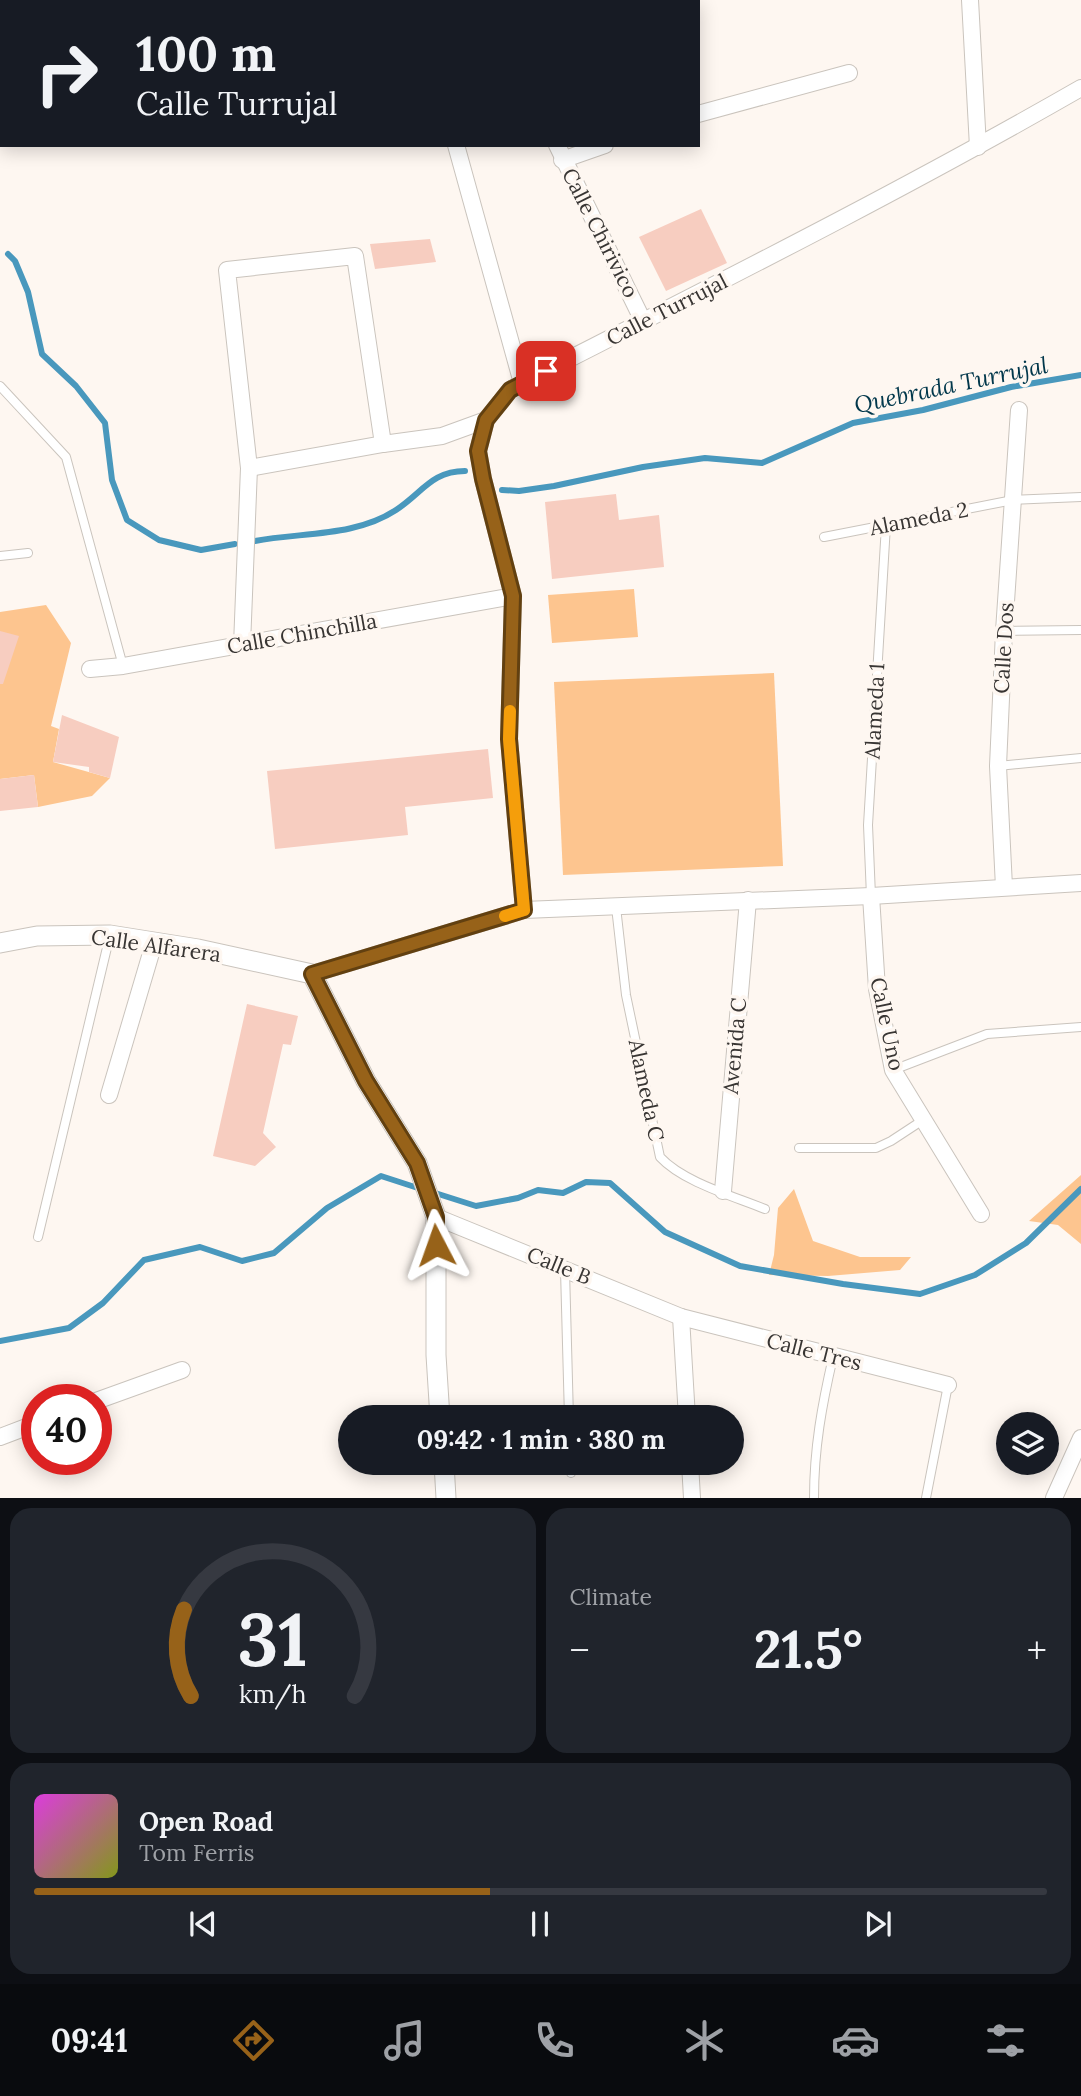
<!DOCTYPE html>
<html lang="en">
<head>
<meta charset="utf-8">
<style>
	body { margin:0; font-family:Lora,serif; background:#20242c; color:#f1f3f6; height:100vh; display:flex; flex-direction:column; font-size:26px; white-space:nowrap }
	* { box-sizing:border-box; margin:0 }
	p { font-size:23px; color:#9ea1a6 }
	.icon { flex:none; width:38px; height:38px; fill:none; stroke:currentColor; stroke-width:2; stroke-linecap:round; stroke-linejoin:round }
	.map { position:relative; height:1498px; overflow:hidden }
	.drawer { display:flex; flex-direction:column; gap:10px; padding:10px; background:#0d0f14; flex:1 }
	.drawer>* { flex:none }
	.banner { position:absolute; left:0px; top:0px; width:700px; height:147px; box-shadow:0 4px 18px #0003; background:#171b24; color:#f1f3f6; overflow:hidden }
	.tools { position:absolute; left:996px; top:1412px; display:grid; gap:14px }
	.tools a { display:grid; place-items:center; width:63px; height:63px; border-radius:50%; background:#171b24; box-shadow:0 4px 18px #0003; font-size:35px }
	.speed { position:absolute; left:21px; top:1384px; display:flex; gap:14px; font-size:35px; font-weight:700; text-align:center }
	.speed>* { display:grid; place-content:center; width:91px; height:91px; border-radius:50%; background:#171b24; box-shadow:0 4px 18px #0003; line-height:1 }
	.speed .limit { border:10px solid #d22; background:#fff; color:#111 }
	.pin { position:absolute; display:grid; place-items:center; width:60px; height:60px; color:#fff; margin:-30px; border-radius:14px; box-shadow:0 4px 10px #0006 }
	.me { position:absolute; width:77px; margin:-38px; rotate:356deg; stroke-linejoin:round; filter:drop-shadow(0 0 5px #0008) }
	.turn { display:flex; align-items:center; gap:24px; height:147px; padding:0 21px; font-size:32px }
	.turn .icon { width:91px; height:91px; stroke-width:2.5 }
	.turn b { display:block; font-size:49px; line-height:60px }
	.big { font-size:52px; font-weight:800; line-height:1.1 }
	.drawer .tile { flex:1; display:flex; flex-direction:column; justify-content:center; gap:10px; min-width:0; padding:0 24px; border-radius:21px; background:#20242c }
	.drawer .dial { align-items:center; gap:0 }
	.dial svg { height:182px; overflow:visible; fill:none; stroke:#363941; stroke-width:7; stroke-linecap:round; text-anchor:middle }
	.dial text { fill:#f1f3f6; stroke:none }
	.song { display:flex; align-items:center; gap:21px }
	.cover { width:84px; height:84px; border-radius:10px; background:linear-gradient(135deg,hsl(300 70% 55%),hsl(70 70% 35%)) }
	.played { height:7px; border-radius:4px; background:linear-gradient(90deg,#976219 45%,#363941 45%) }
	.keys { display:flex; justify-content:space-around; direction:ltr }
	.heat { display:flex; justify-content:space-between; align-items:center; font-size:38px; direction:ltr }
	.drawer .tiles { flex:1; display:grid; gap:10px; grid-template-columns:1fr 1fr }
	.tile:last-child { grid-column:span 2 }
	.trip { position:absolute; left:338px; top:1405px; width:406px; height:70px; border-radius:35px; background:#171b24; box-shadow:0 4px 18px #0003; font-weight:800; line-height:70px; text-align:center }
	.menu { display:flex; height:112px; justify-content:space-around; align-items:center; background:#090b0e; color:#9ea1a6 }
	.menu .icon { width:49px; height:49px }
	.menu .active { color:#976219 }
	.menu b { font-size:32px; color:#f1f3f6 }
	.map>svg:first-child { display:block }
	.green { fill:#fdc58f }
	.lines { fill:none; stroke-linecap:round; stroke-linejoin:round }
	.stream { stroke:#4998bd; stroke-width:6 }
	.building { fill:#f7cdc0 }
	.service-casing { stroke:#cac4bd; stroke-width:10 }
	.minor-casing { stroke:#cac4bd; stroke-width:18 }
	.tertiary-casing { stroke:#cac4bd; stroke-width:21 }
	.service { stroke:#fff; stroke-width:8 }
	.minor { stroke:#fff; stroke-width:16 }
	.tertiary { stroke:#fff; stroke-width:19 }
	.route-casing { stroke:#624010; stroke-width:18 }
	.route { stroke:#976219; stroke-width:12 }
	.slow { stroke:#f59e0b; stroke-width:12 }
	.labels { text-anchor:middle; stroke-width:7; stroke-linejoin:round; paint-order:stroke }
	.street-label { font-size:21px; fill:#383533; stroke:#fef7f1 }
	.water-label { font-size:23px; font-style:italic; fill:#01374b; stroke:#fef7f1 }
</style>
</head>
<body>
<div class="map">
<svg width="1081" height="1498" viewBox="0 0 1081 1498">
	<rect width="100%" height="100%" fill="#fef7f1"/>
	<g class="green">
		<path d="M 634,589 L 638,637 L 552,643 L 548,595 Z"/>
		<path d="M 46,605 L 71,643 L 51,726 L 59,729 L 53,762 L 110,778 L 92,796 L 38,807 L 34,775 L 0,779 L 0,612 Z"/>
		<path d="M 774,673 L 783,866 L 563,875 L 554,682 Z"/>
		<path d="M 1081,1175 L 1081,1244 L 1058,1225 L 1029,1221 Z"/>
		<path d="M 794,1189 L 813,1241 L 860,1257 L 911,1257 L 900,1270 L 828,1276 L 769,1275 L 774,1255 L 778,1208 Z"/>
	</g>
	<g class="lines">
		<g class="stream">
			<path d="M 8,254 L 15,261 L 28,292 L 42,354 L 76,386 L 105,423 L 112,480 L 127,520 L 159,540 L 201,550 L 235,544"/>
			<path d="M 502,490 L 519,491 L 554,486 L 643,467 L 705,458 L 762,463 L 853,423 L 923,410 L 1011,387 L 1081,375"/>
			<path d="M 255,541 C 302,532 355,537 396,510 C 422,493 432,471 465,471"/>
			<path d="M 432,1192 L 476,1206 L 518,1198 L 538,1190 L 563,1193 L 586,1182 L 610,1183 L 665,1232 L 740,1266 L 843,1284 L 920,1294 L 975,1275 L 1026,1243 L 1081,1189"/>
			<path d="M 0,1341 L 69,1328 L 103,1303 L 144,1260 L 200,1247 L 242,1261 L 274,1253 L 327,1208 L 381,1176 L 421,1189"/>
		</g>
	</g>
	<g class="building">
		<path d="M 701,209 L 727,263 L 666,291 L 639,237 Z"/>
		<path d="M 430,239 L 436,262 L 375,269 L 370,244 Z"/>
		<path d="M 616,494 L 619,520 L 659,515 L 664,567 L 552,579 L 545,502 Z"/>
		<path d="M 0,631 L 19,636 L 3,684 L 0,684 Z"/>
		<path d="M 62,715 L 119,737 L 110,778 L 89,772 L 89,767 L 53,762 Z"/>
		<path d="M 488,749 L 493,798 L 405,807 L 408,835 L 275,849 L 267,771 Z"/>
		<path d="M 34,775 L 38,807 L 0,811 L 0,779 Z"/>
		<path d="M 247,1004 L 298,1016 L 291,1045 L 283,1044 L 263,1133 L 276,1147 L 255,1166 L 213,1156 Z"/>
	</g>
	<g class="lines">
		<g class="service-casing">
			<g id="service">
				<path d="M 42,0 L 51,2"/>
				<path d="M 0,386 L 66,457 L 123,666"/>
				<path d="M 824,537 L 1013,500 L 1081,497"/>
				<path d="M 0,556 L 28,553"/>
				<path d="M 1004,631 L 1081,630"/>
				<path d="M 998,766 L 1081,758"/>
				<path d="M 871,896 L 868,825 L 886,525"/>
				<path d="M 616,907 L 626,995 L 660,1157 C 683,1182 733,1196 765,1209"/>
				<path d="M 893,1070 L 987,1034 L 1081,1027"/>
				<path d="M 799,1148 L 876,1148 L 891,1141 L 923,1120"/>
				<path d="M 38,1237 L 110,935"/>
				<path d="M 565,1270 L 569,1418"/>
				<path d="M 571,1463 L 571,1473"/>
				<path d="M 814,1498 C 814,1448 822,1405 833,1357"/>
				<path d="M 926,1498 L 948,1385"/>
			</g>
		</g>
		<g class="minor-casing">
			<g id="minor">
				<path d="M 505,0 L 506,2"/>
				<path d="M 970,0 L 978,147"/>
				<path d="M 698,114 L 849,73"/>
				<path d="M 456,145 L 522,383"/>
				<path d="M 557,145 L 643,321"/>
				<path d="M 562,160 L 605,145"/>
				<path d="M 249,468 L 383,444"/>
				<path d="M 242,645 L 249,468 L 227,270 L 355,256 L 383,444 L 442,436 L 486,420"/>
				<path d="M 90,669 L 123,666 L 513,596"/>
				<path d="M 1004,887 L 998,766 L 1004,631 L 1019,410"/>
				<path d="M 871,896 L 877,989 L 893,1070 L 981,1214"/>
				<path d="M 524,910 L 509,739 L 513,596 L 483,479 L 478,451 L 486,420 L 510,390 L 522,383 C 710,287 898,193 1081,88"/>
				<path d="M 312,974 L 524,910 L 871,896 L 1081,883"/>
				<path d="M 109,1095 L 154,943"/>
				<path d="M 723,1191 L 748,900"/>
				<path d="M 436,1217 L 681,1317 L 948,1385"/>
				<path d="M 681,1317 L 687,1418"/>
				<path d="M 96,1401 L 182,1370"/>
				<path d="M 0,1437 L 37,1423"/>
				<path d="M 690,1463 L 692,1498"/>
				<path d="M 1054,1498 L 1081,1438"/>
			</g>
		</g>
		<g class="tertiary-casing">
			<g id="tertiary">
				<path d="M 0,943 L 37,936 L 110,935 L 198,949 L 312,974 L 366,1081 L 417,1163 L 436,1217 L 436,1355 L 440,1418"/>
				<path d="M 444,1463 L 446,1498"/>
			</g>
		</g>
		<use href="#service" class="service"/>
		<use href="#minor" class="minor"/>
		<use href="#tertiary" class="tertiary"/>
	</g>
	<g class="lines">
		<g class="route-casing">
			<path id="route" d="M 436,1245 L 436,1217 L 417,1163 L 366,1081 L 312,974 L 524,910 L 509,739 L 513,596 L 483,479 L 478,451 L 486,420 L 510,390 L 546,371"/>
		</g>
		<use href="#route" class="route"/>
		<path class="slow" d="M 505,916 L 524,910 L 509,739 L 510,711"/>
	</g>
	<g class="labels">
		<g class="street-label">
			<text transform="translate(600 233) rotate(63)" y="7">Calle Chirivico</text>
			<text transform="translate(667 310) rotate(-27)" y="7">Calle Turrujal</text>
			<text transform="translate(919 519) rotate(-11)" y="7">Alameda 2</text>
			<text transform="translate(302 634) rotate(-10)" y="7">Calle Chinchilla</text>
			<text transform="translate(1004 648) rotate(-87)" y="7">Calle Dos</text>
			<text transform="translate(875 711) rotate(-87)" y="7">Alameda 1</text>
			<text transform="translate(156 946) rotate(8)" y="7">Calle Alfarera</text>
			<text transform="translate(887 1024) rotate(78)" y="7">Calle Uno</text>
			<text transform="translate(735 1046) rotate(-85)" y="7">Avenida C</text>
			<text transform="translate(646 1090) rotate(78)" y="7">Alameda C</text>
			<text transform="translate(559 1266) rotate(22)" y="7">Calle B</text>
			<text transform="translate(814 1352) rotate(14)" y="7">Calle Tres</text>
		</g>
		<g class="water-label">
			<text transform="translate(951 385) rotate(-12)" y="8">Quebrada Turrujal</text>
		</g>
	</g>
</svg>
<div class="tools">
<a><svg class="icon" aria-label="layers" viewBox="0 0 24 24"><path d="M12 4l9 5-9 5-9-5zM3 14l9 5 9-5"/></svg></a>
</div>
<div class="speed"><div class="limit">40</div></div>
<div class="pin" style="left:546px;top:371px;background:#d93025"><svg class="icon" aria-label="arrive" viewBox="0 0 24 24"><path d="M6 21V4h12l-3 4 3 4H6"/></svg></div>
<svg class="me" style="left:436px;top:1245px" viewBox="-20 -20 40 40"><path d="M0-17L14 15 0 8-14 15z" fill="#976219" stroke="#fff" stroke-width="4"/></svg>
<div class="trip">09:42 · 1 min · 380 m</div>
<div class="banner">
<div class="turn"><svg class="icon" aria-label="right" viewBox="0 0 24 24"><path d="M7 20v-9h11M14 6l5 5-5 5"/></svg><div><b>100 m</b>Calle Turrujal</div></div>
</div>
</div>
<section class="drawer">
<div class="tiles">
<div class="tile dial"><svg viewBox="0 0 100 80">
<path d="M14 69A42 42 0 1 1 86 69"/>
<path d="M14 69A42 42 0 0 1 11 31" stroke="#976219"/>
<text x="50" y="56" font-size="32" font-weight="700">31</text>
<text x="50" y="72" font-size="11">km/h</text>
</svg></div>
<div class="tile"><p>Climate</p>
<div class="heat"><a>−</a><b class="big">21.5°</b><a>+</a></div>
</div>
<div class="tile">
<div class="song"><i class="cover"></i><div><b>Open Road</b><p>Tom Ferris</p></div></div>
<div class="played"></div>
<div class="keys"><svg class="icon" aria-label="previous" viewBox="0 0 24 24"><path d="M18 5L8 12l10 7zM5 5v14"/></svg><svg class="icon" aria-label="pause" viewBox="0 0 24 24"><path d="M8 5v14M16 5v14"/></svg><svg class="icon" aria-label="next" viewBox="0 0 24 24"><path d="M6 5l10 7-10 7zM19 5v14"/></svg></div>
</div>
</div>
</section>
<nav class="menu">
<b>09:41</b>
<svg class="icon active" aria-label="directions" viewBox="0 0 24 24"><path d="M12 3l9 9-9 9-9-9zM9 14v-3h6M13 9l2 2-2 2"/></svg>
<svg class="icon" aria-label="music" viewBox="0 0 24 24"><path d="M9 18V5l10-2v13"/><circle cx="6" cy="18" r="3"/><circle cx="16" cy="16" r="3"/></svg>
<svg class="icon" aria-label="phone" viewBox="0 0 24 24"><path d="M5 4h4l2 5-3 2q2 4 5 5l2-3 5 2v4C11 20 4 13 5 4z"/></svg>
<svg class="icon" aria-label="climate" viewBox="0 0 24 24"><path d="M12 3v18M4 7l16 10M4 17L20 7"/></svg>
<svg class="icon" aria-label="car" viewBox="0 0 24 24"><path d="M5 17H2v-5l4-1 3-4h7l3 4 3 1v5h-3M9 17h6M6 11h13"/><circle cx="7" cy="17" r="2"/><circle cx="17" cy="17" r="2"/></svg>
<svg class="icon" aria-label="filters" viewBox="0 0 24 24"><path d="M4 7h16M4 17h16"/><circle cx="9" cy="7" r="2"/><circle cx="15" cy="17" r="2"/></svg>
</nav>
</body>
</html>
